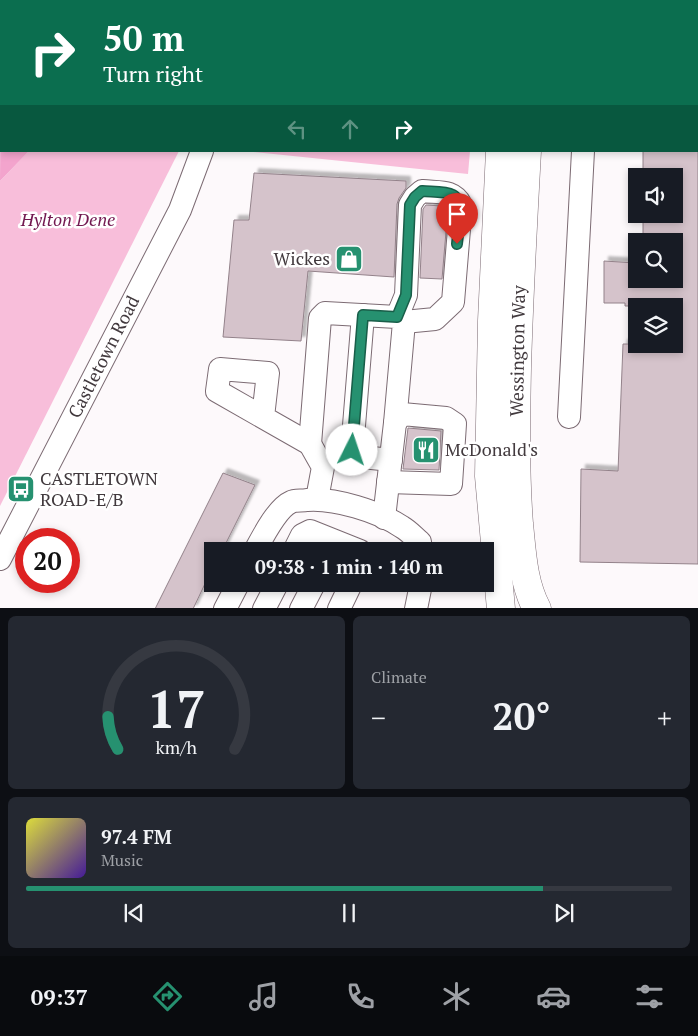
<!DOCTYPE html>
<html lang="en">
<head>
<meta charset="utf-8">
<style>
	body { margin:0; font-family:"PT Serif",serif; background:#242831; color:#f1f3f6; height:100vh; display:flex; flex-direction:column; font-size:19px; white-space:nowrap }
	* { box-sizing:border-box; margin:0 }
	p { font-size:16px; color:#9ea1a6 }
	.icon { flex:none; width:28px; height:28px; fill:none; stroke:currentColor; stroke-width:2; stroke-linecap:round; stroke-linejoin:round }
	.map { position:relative; height:608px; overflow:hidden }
	.side { display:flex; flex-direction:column; gap:8px; padding:8px; background:#0d0f14; flex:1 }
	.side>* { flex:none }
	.hud { position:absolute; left:0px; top:0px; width:699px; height:152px; box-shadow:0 2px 8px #0003; background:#0b6e4f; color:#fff; overflow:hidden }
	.fabs { position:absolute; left:628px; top:168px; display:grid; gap:10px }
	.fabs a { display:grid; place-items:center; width:55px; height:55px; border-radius:0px; background:#171b24; box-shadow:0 2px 8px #0003; font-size:25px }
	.speed { position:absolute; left:15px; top:528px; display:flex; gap:10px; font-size:25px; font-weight:700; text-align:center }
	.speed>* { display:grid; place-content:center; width:65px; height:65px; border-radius:50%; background:#171b24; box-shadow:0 2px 8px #0003; line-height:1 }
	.speed .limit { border:8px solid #d22; background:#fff; color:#111 }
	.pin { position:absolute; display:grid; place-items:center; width:42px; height:42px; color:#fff; margin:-51px -21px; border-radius:50% 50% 50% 0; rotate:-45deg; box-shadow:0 0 5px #0007 }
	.pin .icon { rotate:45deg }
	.me { position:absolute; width:55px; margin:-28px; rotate:4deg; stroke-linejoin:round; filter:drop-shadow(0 0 4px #0008) }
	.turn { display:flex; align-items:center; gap:18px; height:105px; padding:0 20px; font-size:22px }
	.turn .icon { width:65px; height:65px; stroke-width:2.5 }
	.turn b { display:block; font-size:35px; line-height:42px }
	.lanes { display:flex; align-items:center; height:48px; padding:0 20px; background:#0003; justify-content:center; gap:25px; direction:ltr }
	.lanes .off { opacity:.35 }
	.big { font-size:38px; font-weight:700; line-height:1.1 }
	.side .widget { flex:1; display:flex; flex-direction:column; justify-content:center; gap:8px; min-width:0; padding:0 18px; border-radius:8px; background:#242831 }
	.side .dial { align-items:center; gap:0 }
	.dial svg { height:130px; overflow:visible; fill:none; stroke:#363941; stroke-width:7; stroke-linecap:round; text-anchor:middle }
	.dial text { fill:#f1f3f6; stroke:none }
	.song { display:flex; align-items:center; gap:15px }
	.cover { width:60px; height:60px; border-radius:8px; background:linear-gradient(135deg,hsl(60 70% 55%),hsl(260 70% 35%)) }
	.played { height:5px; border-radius:2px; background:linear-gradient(90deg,#269170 80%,#363941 80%) }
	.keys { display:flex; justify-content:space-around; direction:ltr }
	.heat { display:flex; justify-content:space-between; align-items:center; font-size:28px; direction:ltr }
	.side .tiles { flex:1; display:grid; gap:8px; grid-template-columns:1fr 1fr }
	.widget:last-child { grid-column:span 2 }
	.trip { position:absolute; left:204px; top:542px; width:290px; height:50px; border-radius:0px; background:#171b24; box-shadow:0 2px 8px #0003; font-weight:700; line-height:50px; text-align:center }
	.menu { display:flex; height:80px; justify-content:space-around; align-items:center; background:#090b0e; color:#9ea1a6 }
	.menu .icon { width:35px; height:35px }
	.menu .active { color:#269170 }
	.menu b { font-size:22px; color:#f1f3f6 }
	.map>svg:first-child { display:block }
	.green { fill:#f8beda }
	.water { fill:#f3a4cd }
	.building { fill:#d5c3cb; stroke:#93828a; filter:url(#shadow) }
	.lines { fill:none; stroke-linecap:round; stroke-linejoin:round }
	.minor-casing { stroke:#7c6b73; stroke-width:24 }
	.highway-casing { stroke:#7c6b73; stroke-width:29 }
	.minor { stroke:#fff; stroke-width:22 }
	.highway { stroke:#fff; stroke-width:28 }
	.route-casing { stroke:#195e49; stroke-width:12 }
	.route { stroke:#269170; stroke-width:9 }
	.labels { text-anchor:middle; stroke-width:5; stroke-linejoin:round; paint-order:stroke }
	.park-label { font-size:18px; font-style:italic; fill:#721850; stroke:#fff }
	.poi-label { font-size:18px; fill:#423a3e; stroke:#fff; text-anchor:start }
	.street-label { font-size:18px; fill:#423a3e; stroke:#fff }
</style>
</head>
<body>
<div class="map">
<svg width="698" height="609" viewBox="0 0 698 609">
	<defs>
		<filter id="shadow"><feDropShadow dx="4.5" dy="-4.5" stdDeviation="1" flood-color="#0004"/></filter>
	</defs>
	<rect width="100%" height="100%" fill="#fdf9fb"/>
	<g class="green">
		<path d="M 182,0 L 486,0 L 181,1 Z"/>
		<path d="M 29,151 L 179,151 L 0,506 L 0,181 Z"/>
		<path d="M 243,151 L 470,151 L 468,174 Z"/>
	</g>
	<path class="water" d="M 1,12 L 1,151 L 29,151 L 0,181 Z"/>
	<g class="building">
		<path d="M 643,151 L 698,151 L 698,564 L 580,562 L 581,469 L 618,471 L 623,344 L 674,344 L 674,306 L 625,306 L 625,303 L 604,303 L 604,261 L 636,263 L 636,279 L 674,279 L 674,241 L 643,241 L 643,214 L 674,214 L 674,176 L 643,176 Z"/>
		<path d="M 254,173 L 406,181 L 406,188 L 399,198 L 397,204 L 394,277 L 308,271 L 301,341 L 223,337 L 234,220 L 249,220 Z"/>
		<path d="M 426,205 L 442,206 L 448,208 L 442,279 L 420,278 L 423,209 Z"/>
		<path d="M 408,428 L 441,431 L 439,470 L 403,469 Z"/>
		<path d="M 223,473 L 255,485 L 222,551 L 212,551 L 212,569 L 193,609 L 155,609 Z"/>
	</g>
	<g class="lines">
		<g class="minor-casing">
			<g id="minor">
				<path d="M 234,0 L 234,1"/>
				<path d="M 597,1 L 597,0"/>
				<path d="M 363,315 L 352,450 L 362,457 L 391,460"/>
				<path d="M 397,317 L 406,295 L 410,205 L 415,197 L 422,191 C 438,193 453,189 461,205 L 453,302 L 435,319 L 404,322"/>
				<path d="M 263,417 L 268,373 L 220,369 L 217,391 L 310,444 L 323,467 L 317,499"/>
				<path d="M 569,417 L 583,151"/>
				<path d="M 310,444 L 320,318 L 325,313 L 397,317 L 404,322 L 395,423 L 384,518"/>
				<path d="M 388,482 L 451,484 L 455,424 L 446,418 L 402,414 L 395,423"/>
				<path d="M 255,551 C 262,538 277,508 291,502 C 295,500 302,501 307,500 C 335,498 378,511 402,527 C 409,531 414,537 420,542 L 421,551"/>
				<path d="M 294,551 L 302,535 L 310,531 L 360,551"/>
				<path d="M 0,559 L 180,210 L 202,151"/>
				<path d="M 225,609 L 238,584"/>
				<path d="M 264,609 L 277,584"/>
				<path d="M 301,609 L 314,584"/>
				<path d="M 339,609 L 351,584"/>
				<path d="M 416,609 L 421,584"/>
			</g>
		</g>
		<g class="highway-casing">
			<g id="highway">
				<path d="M 514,1 L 515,0"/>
				<path d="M 544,1 L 544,0"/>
				<path d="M 500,151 L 492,321 L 489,476 L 501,609"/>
				<path d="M 527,151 C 523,223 519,295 517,368 C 516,420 515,472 519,524 C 522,552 523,583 537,609"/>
			</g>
		</g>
		<use href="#minor" class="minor"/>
		<use href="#highway" class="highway"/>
	</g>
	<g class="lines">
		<g class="route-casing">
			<path id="route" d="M 352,450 L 363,315 L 397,317 L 406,295 L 410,205 L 415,197 L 422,191 C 431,192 445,191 453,195 C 465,201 458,232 457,244"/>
		</g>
		<use href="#route" class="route"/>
	</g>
	<defs>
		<g id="shop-square" transform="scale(1.4375)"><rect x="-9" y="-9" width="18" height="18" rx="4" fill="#269170" stroke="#fff"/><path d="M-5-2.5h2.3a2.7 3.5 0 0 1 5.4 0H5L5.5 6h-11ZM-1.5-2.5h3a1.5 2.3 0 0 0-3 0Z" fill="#fff"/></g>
		<g id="restaurant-square" transform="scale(1.4375)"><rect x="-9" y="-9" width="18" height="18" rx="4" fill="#269170" stroke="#fff"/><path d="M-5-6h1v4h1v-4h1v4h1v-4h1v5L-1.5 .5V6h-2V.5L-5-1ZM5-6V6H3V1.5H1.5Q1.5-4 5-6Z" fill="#fff"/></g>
		<g id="bus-square" transform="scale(1.4375)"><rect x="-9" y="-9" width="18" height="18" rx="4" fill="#269170" stroke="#fff"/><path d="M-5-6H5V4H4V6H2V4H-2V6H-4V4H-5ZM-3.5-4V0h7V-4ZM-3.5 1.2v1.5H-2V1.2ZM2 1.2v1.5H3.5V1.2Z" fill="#fff"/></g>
	</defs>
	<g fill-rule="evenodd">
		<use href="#shop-square" x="349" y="259"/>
		<use href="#restaurant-square" x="426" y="450"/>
		<use href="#bus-square" x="21" y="489"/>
	</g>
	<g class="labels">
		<g class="park-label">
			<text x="68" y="226">Hylton Dene</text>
		</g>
		<g class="poi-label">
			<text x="330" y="265" text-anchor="end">Wickes</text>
			<text x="445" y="456">McDonald's</text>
			<text x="40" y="485">CASTLETOWN<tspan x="40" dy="21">ROAD-E/B</tspan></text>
		</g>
		<g class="street-label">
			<text transform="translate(518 351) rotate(-89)" y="6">Wessington Way</text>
			<text transform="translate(104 357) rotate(-63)" y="6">Castletown Road</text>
		</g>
	</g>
</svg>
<div class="fabs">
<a><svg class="icon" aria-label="sound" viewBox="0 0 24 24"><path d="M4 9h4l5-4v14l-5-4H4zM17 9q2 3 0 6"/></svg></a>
<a><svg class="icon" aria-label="search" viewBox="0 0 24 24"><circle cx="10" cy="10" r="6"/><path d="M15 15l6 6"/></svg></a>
<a><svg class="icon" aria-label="layers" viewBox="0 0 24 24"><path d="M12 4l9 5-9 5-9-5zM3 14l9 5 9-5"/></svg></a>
</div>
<div class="speed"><div class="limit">20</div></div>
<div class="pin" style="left:457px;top:244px;background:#d93025"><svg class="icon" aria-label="arrive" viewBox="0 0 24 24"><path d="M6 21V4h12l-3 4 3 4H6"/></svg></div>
<svg class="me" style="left:352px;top:450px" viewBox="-20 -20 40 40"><circle r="19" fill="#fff"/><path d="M0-13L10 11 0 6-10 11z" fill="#269170"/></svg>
<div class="trip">09:38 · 1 min · 140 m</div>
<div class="hud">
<div class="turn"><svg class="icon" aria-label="right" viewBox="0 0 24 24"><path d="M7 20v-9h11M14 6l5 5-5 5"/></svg><div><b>50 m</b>Turn right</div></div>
<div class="lanes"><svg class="icon off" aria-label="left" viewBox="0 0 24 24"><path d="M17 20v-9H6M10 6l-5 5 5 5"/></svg><svg class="icon off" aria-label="ahead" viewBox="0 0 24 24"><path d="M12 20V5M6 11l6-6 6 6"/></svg><svg class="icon" aria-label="right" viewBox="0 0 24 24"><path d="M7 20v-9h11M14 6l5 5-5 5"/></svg></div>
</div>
</div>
<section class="side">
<div class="tiles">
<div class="widget dial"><svg viewBox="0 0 100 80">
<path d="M14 69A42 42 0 1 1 86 69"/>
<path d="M14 69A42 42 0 0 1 8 49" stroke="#269170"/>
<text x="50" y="56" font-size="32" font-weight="700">17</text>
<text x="50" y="72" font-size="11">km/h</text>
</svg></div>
<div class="widget"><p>Climate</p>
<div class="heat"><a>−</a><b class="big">20°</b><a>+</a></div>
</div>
<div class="widget">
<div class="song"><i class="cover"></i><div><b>97.4 FM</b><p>Music</p></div></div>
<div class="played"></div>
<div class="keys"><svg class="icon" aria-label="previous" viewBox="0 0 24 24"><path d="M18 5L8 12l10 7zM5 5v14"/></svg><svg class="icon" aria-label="pause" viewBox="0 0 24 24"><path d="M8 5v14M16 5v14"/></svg><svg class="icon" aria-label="next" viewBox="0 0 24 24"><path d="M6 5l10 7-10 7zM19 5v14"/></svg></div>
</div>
</div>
</section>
<nav class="menu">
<b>09:37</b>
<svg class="icon active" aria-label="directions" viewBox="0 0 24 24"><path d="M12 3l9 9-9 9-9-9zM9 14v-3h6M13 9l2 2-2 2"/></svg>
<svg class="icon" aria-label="music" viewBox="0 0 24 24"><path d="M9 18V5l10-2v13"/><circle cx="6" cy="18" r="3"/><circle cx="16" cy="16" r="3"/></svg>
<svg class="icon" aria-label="phone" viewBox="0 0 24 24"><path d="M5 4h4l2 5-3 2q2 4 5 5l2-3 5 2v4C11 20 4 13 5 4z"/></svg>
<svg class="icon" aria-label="climate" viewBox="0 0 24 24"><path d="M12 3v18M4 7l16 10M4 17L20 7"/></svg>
<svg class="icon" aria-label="car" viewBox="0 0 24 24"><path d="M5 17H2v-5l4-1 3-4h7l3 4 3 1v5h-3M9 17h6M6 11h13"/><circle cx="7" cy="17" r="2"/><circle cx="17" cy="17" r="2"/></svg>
<svg class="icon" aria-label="filters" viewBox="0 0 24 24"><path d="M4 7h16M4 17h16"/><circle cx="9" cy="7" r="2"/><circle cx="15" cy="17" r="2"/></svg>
</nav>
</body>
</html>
